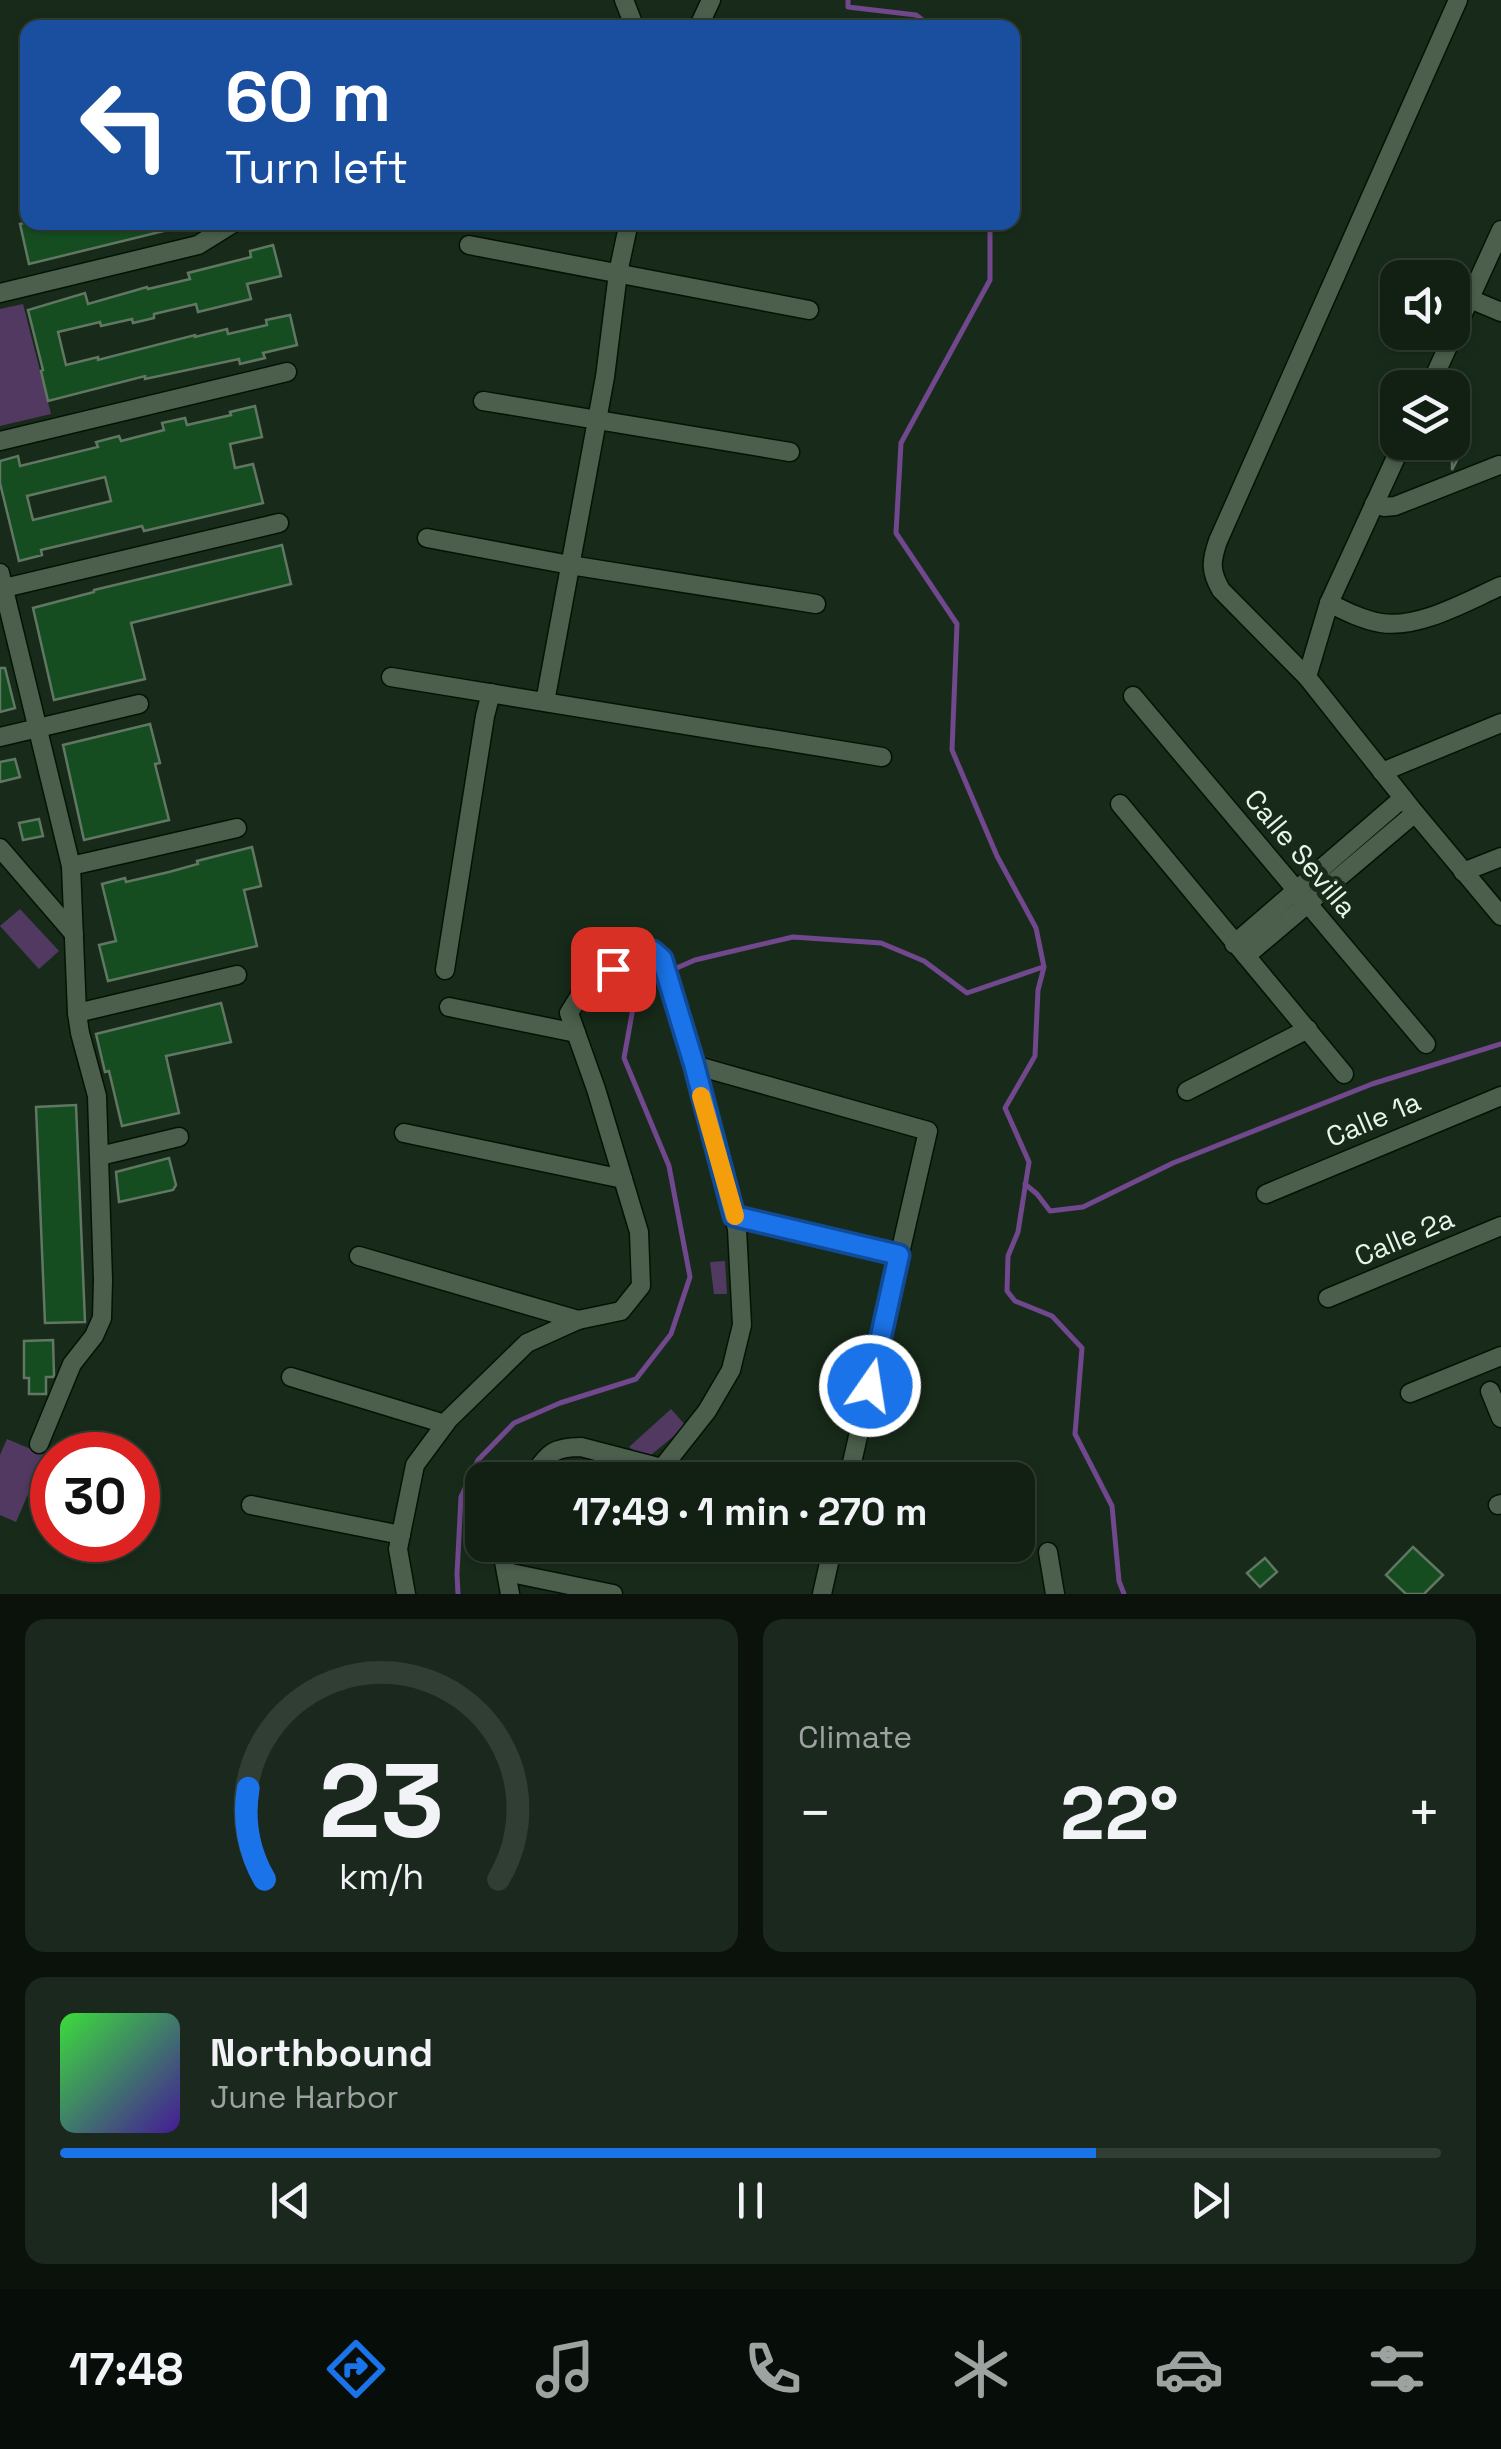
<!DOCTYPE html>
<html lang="en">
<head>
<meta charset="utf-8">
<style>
	body { margin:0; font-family:"Space Grotesk",sans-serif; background:#1b281d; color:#f1f3f6; height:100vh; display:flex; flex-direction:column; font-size:38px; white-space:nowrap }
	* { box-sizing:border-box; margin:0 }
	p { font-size:32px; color:#9ca3a0 }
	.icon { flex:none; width:55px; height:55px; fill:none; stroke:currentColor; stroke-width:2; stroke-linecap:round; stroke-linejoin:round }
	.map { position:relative; height:1594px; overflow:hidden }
	.sheet { display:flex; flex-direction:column; gap:25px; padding:25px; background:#0a120b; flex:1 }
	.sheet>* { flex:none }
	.banner { position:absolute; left:20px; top:20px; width:1000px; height:210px; border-radius:20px; box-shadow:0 2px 8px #0004,0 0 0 2px #313e34; background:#1a4fa0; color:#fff; overflow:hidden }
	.controls { position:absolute; left:1380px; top:260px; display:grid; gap:20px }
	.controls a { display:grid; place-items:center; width:90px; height:90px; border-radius:20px; background:#122014; box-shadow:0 2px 8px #0004,0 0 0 2px #313e34; font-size:50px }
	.speed { position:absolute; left:30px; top:1432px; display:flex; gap:20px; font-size:50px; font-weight:700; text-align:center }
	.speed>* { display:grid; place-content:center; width:130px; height:130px; border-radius:50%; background:#122014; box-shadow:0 2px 8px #0004,0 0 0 2px #313e34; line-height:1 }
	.speed .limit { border:15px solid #d22; background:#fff; color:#111 }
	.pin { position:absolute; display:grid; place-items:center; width:85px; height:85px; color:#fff; margin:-42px; border-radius:20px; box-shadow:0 5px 15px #0006 }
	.me { position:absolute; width:110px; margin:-55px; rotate:13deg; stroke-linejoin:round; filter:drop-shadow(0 0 8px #0008) }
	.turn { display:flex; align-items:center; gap:35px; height:210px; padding:0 40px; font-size:45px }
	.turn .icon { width:130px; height:130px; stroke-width:2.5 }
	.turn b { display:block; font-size:70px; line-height:85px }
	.big { font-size:75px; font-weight:800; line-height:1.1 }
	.sheet .widget { flex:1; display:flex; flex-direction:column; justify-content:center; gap:15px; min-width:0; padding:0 35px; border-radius:20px; background:#1b281d }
	.sheet .dial { align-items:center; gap:0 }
	.dial svg { height:260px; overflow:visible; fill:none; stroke:#313e34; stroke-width:7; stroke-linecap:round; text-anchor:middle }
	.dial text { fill:#f1f3f6; stroke:none }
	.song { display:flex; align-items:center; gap:30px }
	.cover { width:120px; height:120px; border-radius:15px; background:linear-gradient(135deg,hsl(120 70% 55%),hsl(260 70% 35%)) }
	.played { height:10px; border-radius:5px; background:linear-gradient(90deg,#1a73e8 75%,#313e34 75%) }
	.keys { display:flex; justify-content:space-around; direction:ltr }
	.heat { display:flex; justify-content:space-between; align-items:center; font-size:55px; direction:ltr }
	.sheet .tiles { flex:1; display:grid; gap:25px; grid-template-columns:1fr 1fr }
	.widget:last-child { grid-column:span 2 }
	.trip { position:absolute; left:465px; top:1462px; width:570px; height:100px; border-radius:20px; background:#122014; box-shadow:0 2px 8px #0004,0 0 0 2px #313e34; font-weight:800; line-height:100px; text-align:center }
	.tab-bar { display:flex; height:160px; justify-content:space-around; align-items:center; background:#070d08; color:#9ca3a0 }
	.tab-bar .icon { width:70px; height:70px }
	.tab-bar .on { color:#1a73e8 }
	.tab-bar b { font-size:45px; color:#f1f3f6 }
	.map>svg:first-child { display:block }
	.green { fill:#513961 }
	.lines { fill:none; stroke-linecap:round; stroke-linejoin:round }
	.stream { stroke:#71478d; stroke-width:5 }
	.building { fill:#154d21; stroke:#617763; stroke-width:2.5; fill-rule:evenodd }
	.minor-casing { stroke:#031305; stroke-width:21 }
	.minor { stroke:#4b5f4c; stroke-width:18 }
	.route-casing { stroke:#114b97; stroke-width:25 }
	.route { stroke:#1a73e8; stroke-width:18 }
	.slow { stroke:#f59e0b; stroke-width:18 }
	.labels { text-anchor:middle; stroke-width:10; stroke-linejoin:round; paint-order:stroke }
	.street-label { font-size:28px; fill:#e9f5ea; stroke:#182b1a }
</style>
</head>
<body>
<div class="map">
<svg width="1501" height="1594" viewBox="0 0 1501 1594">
	<rect width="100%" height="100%" fill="#182b1a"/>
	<g class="green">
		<path d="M 23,304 L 51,414 L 0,426 L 0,309 Z"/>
		<path d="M 20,909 L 59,951 L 39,969 L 0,926 Z"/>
		<path d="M 725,1261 L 727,1294 L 714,1294 L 710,1262 Z"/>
		<path d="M 671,1409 L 686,1426 L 646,1459 L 629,1447 Z"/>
		<path d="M 7,1439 L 45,1455 L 16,1522 L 0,1515 L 0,1455 Z"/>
	</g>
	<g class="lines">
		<g class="stream">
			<path d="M 848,0 L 848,7 L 916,15 L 933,28"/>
			<path d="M 990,222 L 990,280 L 901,443 L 896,533 L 957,624 L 952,750 L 997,856 L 1036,928 L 1044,967 L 1038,990 L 1035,1056 L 1005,1108 L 1029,1162 L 1018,1232 L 1008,1256 L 1007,1291 L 1015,1301 L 1052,1316 L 1082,1348 L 1075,1434 L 1112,1506 L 1119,1581 L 1124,1594"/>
			<path d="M 1025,1184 L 1037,1194 L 1050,1211 L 1083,1207 L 1173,1163 L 1372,1084 L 1501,1044"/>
			<path d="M 458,1594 L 457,1574 L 461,1497 L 478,1460 L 514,1423 L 560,1403 L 636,1379 L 671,1334 L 690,1277 L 669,1166 L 624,1058 L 633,1008 L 656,977 L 695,960 L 793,937 L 881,943 L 924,961 L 967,993 L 1043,967"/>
		</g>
	</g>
	<g class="building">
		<path d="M 27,222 L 179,222 L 180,227 L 29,264 L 20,224 Z"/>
		<path d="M 273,245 L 281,276 L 247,284 L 251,299 L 198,312 L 196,304 L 154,314 L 154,318 L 133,323 L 132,319 L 101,326 L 100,322 L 58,332 L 66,365 L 98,357 L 98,360 L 195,335 L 195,337 L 227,329 L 228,334 L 267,325 L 266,320 L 290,315 L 297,345 L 263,353 L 265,358 L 240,364 L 239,359 L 145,379 L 145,376 L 48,401 L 41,371 L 43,370 L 28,310 L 85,293 L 88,304 L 147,287 L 148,289 L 190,279 L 188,273 L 251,257 L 250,251 Z"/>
		<path d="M 255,406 L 262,437 L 230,444 L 235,468 L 253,464 L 263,503 L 144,531 L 142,526 L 41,550 L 42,555 L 19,561 L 0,483 L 0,461 L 18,456 L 20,466 L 98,447 L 96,442 L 119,436 L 121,441 L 164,430 L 162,423 L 185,418 L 187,425 L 231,415 L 230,412 ZM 105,477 L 111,501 L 33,520 L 27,496 Z"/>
		<path d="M 1452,430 L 1469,437 L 1452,470 L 1452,453 L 1428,442 L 1452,442 Z"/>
		<path d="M 282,545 L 291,584 L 131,623 L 145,679 L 54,700 L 33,608 L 94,592 L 94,590 Z"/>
		<path d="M 0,668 L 5,668 L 15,708 L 0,712 Z"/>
		<path d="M 150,724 L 160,763 L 155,764 L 169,820 L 84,840 L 63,745 Z"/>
		<path d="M 15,759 L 20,777 L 0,782 L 0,762 Z"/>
		<path d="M 39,819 L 43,836 L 23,840 L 19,823 Z"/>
		<path d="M 252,847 L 261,886 L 244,890 L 257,946 L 108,981 L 99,945 L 116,941 L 102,884 L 125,878 L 126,882 L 169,872 L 198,864 L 197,861 Z"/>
		<path d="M 221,1003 L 231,1042 L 166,1056 L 179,1113 L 122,1126 L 109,1071 L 105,1072 L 96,1034 Z"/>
		<path d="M 76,1105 L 85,1322 L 45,1323 L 36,1107 Z"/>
		<path d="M 169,1158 L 176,1185 L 173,1190 L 119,1202 L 116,1172 Z"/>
		<path d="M 53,1340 L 54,1375 L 53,1377 L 46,1377 L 46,1394 L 29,1394 L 29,1378 L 24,1378 L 24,1341 Z"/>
		<path d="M 1413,1547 L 1443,1575 L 1424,1594 L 1406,1594 L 1386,1575 Z"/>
		<path d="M 1265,1558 L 1277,1572 L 1260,1587 L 1247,1573 Z"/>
	</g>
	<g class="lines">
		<g class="minor-casing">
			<g id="minor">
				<path d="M 624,0 L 635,28"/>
				<path d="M 1458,0 L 1218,541 C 1211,561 1210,571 1221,590 L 1307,677 L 1415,813 L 1501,916"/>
				<path d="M 698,28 L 711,0"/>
				<path d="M 469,245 L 809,310"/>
				<path d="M 0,293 L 198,245 L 235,222"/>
				<path d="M 1470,299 L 1501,312"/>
				<path d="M 1429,388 L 1501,230"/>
				<path d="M 483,401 L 790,452"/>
				<path d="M 0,441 L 287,372"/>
				<path d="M 1374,504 L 1384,507 L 1395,506 L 1499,465"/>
				<path d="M 427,538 L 570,565 L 816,604"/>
				<path d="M 0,573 L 71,866 L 77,1013 L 80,1033 L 97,1096 L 103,1280 L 102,1318 L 94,1336 L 72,1364 L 39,1444"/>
				<path d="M 0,589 L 279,523"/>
				<path d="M 1329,603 C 1345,611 1363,620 1381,623 C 1419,629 1467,601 1501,586"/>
				<path d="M 391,677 L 882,757"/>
				<path d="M 1307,677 L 1329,603 L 1403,442"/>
				<path d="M 1133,696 L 1426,1044"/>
				<path d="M 545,702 L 605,377 L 618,273 L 629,222"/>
				<path d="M 0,737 L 139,704"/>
				<path d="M 1382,772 L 1501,723"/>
				<path d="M 1120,804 L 1344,1074"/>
				<path d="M 0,848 L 74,934"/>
				<path d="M 71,866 L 237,828"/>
				<path d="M 1463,872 L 1501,857"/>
				<path d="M 1234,944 L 1403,798"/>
				<path d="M 1246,956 L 1415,813"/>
				<path d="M 445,970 L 485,716 L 491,693"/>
				<path d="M 449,1007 L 576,1033"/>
				<path d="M 77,1013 L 237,975"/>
				<path d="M 694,1065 L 928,1131 L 848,1480"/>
				<path d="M 1187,1091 L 1308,1029"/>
				<path d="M 404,1133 L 623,1179"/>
				<path d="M 100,1156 L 179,1137"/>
				<path d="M 1266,1194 L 1501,1096"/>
				<path d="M 733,1216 L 899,1255"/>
				<path d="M 359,1256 L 578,1320"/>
				<path d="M 1328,1298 L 1501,1226"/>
				<path d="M 291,1377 L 445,1424"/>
				<path d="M 1490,1391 L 1501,1418"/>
				<path d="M 1410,1393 L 1501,1356"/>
				<path d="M 529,1480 C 548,1456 549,1447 581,1447 L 708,1480"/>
				<path d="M 251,1505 L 401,1535"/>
				<path d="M 1498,1505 L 1501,1504"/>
				<path d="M 501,1545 L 510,1594"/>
				<path d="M 1048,1552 L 1055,1594"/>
				<path d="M 506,1572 L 613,1594"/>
				<path d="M 406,1594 L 398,1549 L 415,1465 L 449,1419 L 527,1343 L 578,1320 L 621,1311 L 641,1286 L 639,1232 L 596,1089 L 569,1013 L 587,984 L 639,953 L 653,951 L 662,959 L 694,1065 L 737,1229 L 742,1325 L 731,1370 L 707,1411 L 662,1468"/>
				<path d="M 822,1594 L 833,1545"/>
			</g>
		</g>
		<use href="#minor" class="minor"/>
	</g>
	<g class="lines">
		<g class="route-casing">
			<path id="route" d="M 613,969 L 640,953 L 653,951 L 662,959 L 694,1064 L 734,1216 L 899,1255 L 870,1386"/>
		</g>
		<use href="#route" class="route"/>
		<path class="slow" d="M 701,1096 L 735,1216"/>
	</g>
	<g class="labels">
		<g class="street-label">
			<text transform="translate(1301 853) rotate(50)" y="10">Calle Sevilla</text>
			<text transform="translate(1373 1119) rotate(-23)" y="10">Calle 1a</text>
			<text transform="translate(1404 1237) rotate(-23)" y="10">Calle 2a</text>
		</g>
	</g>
</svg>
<div class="controls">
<a><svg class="icon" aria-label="sound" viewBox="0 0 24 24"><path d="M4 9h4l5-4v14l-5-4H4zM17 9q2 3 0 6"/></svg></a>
<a><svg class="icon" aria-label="layers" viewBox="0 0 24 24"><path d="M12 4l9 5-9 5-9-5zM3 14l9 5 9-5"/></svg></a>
</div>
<div class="speed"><div class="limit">30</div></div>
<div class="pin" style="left:613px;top:969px;background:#d93025"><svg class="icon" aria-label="arrive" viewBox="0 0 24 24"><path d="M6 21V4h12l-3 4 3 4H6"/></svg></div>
<svg class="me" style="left:870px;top:1386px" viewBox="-20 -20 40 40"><circle r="17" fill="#1a73e8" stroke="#fff" stroke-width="3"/><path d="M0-11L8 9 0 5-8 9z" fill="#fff"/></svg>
<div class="trip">17:49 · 1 min · 270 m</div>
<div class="banner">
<div class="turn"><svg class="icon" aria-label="left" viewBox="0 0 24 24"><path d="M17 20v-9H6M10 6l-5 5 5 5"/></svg><div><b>60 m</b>Turn left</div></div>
</div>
</div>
<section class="sheet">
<div class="tiles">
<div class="widget dial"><svg viewBox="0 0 100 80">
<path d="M14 69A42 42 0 1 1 86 69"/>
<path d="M14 69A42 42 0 0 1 9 41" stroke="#1a73e8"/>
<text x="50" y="56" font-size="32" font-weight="700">23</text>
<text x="50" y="72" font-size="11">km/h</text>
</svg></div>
<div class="widget"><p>Climate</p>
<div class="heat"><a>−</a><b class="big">22°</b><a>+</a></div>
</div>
<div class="widget">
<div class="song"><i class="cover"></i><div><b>Northbound</b><p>June Harbor</p></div></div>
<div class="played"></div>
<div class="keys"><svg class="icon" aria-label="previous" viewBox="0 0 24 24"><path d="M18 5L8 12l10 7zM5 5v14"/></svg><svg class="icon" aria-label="pause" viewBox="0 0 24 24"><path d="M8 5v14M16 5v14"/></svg><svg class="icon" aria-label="next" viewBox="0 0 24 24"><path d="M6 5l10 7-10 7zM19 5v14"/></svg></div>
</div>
</div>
</section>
<nav class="tab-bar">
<b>17:48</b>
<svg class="icon on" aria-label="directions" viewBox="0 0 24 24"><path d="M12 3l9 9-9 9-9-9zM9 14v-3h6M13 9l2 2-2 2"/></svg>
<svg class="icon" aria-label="music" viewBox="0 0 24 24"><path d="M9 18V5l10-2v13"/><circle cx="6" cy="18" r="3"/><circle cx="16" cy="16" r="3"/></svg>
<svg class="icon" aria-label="phone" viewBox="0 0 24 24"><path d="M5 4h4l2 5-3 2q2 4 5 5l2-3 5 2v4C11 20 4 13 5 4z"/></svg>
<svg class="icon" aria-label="climate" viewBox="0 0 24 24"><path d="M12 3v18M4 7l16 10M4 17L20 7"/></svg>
<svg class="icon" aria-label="car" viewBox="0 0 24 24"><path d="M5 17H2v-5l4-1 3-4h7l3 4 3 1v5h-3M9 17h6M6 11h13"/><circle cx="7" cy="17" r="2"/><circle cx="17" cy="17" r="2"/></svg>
<svg class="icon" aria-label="filters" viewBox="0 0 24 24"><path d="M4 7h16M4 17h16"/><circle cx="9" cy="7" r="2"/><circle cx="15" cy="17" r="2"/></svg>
</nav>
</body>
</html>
